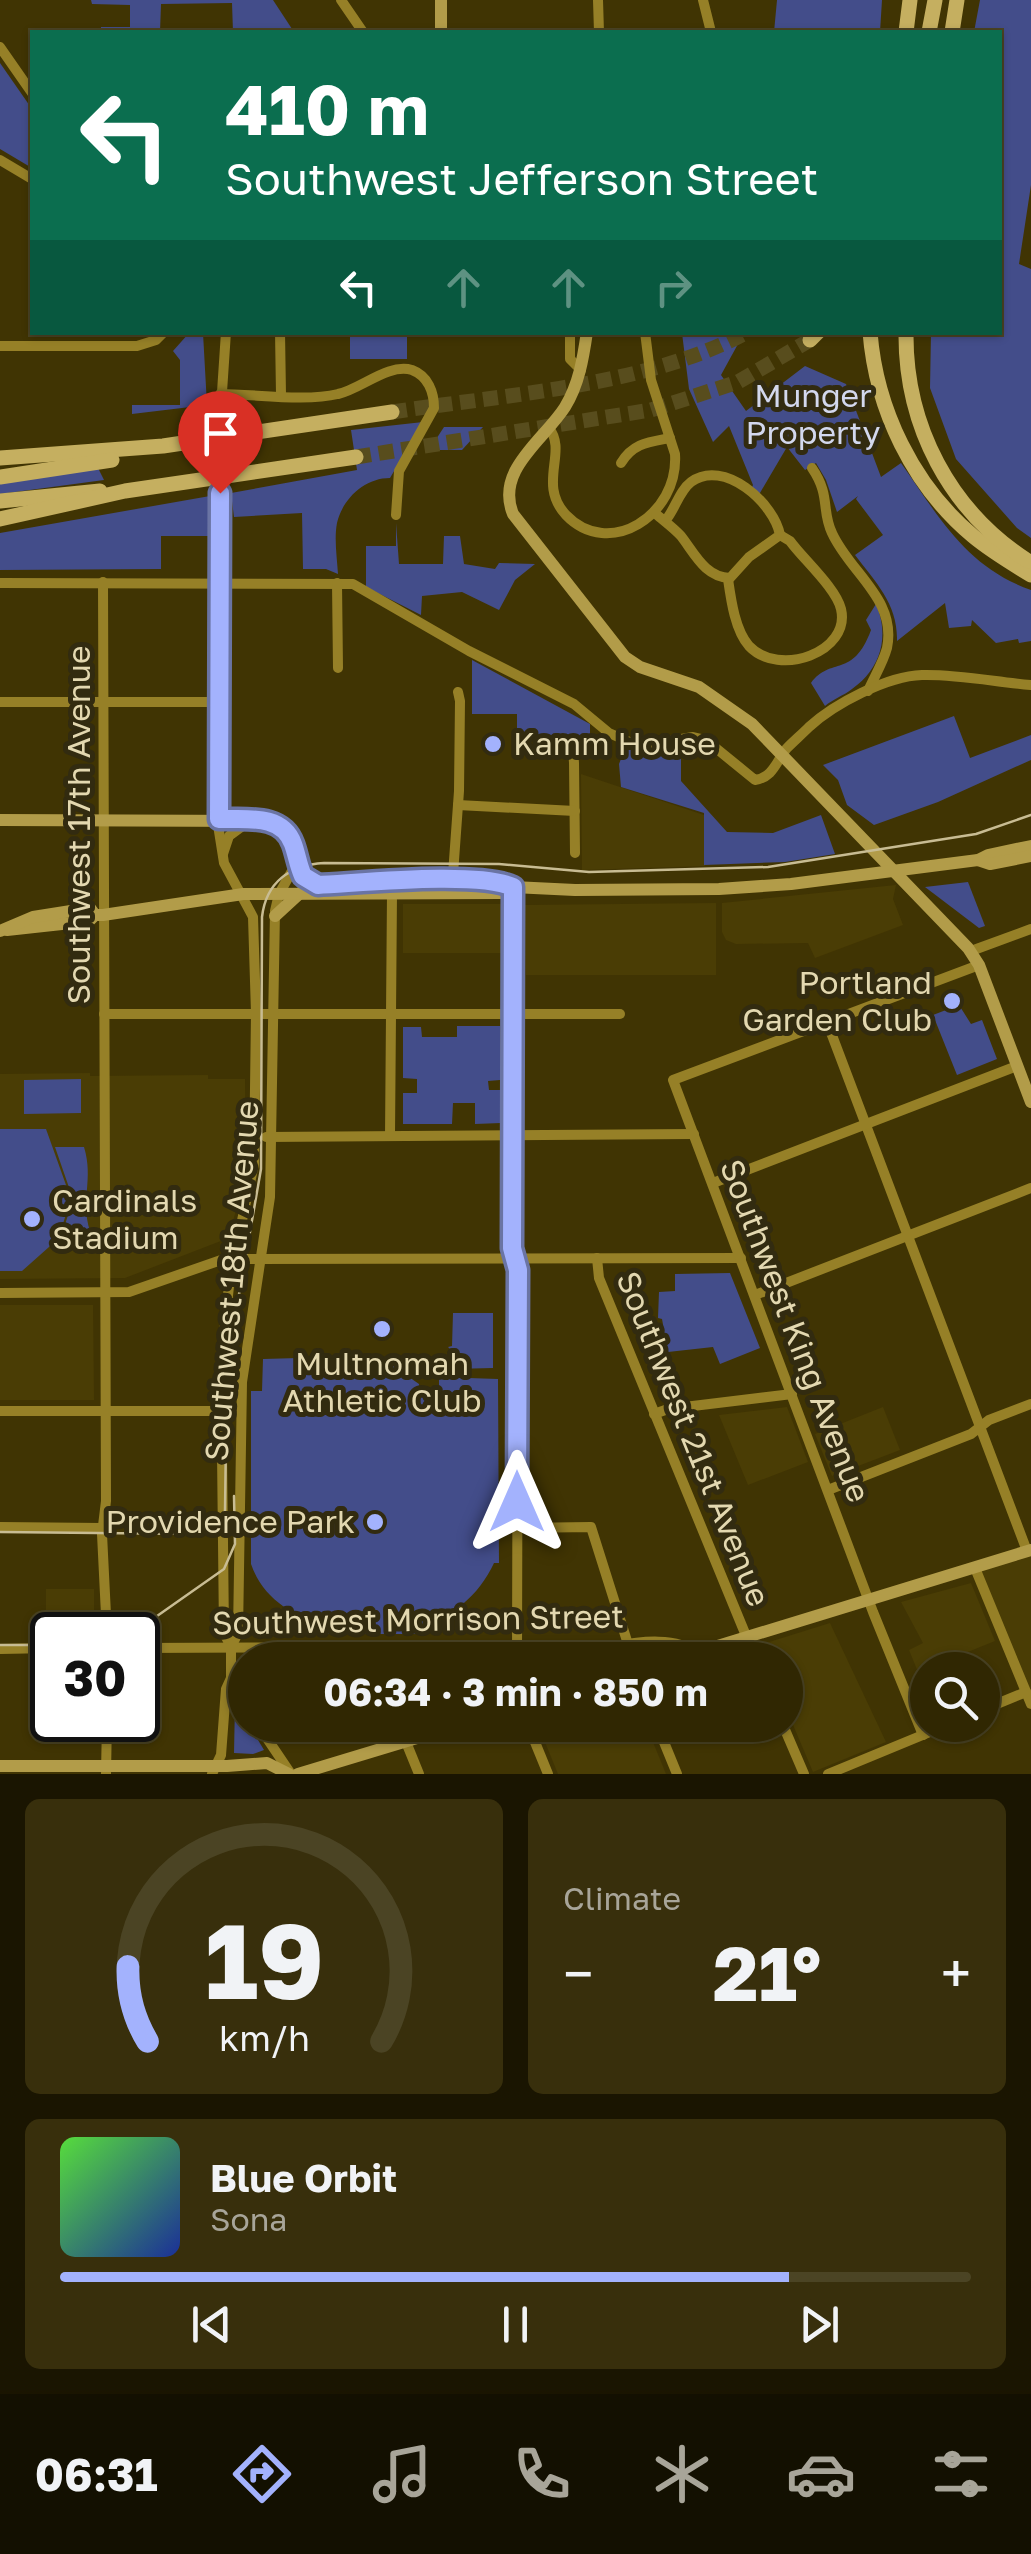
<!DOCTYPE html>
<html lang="en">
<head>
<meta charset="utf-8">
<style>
	body { margin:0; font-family:"Golos Text",sans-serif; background:#382f0c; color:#f1f3f6; height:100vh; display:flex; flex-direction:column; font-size:38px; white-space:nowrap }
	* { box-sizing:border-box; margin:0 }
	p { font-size:32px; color:#a8a599 }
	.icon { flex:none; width:55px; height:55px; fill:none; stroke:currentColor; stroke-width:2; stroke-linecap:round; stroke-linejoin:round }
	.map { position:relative; height:1774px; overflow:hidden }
	.drawer { display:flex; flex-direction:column; gap:25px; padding:25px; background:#1a1501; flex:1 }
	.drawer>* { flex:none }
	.banner { position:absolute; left:30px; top:30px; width:972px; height:305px; border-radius:0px; box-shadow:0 2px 8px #0004,0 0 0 2px #4b4424; background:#0b6e4f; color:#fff; overflow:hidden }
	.buttons { position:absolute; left:910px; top:1652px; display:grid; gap:20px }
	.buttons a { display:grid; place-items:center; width:90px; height:90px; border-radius:50%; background:#302702; box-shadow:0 2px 8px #0004,0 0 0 2px #4b4424; font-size:50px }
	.speed { position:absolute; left:30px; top:1612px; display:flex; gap:20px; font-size:50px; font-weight:700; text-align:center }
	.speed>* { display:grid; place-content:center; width:130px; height:130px; border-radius:50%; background:#302702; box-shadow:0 2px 8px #0004,0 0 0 2px #4b4424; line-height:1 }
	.speed .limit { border:5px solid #111; border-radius:15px; background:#fff; color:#111 }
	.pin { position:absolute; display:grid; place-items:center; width:85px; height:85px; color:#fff; margin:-102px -42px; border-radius:50% 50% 50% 0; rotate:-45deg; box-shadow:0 0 10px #0007 }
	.pin .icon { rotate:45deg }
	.me { position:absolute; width:110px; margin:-55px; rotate:0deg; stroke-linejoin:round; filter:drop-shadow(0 0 8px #0008) }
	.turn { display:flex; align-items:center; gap:35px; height:210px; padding:0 30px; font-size:45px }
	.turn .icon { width:130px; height:130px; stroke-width:2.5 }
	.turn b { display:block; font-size:70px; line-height:85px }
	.lanes { display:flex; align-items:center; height:95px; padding:0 30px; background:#0003; justify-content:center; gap:50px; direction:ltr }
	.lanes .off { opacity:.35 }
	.big { font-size:75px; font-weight:700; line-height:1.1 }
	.drawer .card { flex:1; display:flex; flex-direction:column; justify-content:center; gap:15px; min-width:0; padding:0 35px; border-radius:15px; background:#382f0c }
	.drawer .dial { align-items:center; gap:0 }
	.dial svg { height:260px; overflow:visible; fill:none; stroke:#4b4424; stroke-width:7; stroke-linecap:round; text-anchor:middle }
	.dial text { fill:#f1f3f6; stroke:none }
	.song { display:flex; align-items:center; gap:30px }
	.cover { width:120px; height:120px; border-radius:15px; background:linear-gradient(135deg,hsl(110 70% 55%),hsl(230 70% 35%)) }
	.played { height:10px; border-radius:5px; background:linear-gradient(90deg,#a3b2fd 80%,#4b4424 80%) }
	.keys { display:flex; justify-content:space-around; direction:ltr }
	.heat { display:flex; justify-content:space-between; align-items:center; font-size:55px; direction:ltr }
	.drawer .tiles { flex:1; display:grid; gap:25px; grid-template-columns:1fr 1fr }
	.card:last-child { grid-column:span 2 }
	.trip { position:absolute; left:228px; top:1642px; width:575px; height:100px; border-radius:50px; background:#302702; box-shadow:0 2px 8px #0004,0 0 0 2px #4b4424; font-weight:700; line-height:100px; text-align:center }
	.tabs { display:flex; height:160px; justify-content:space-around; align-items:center; background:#131001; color:#a8a599 }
	.tabs .icon { width:70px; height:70px }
	.tabs .on { color:#a3b2fd }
	.tabs b { font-size:45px; color:#f1f3f6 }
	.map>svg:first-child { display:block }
	.built { fill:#4a3d05 }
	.green { fill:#434d8a }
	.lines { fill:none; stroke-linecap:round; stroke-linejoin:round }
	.minor-tunnel { stroke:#584d1d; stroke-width:10; stroke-dasharray:10 5; stroke-linecap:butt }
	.highway-tunnel { stroke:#584d1d; stroke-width:15; stroke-dasharray:15 8; stroke-linecap:butt }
	.minor { stroke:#968027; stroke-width:10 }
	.major { stroke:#b29c49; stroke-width:12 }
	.highway { stroke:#c5af60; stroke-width:15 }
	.tram { stroke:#c8bc93; stroke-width:2.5 }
	.route-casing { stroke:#6a74a4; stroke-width:25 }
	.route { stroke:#a3b2fd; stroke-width:18 }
	.poi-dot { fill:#a3b2fd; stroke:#322b10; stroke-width:4 }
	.labels { text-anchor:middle; stroke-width:10; stroke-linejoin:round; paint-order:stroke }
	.park-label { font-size:32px; fill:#d3d8ee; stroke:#322b10 }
	.poi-label { font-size:32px; fill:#e3d8b0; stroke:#322b10; text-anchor:start }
	.street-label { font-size:32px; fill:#e3d8b0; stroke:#322b10 }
</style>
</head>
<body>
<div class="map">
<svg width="1031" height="1774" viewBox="0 0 1031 1774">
	<rect width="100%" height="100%" fill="#403403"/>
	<g class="built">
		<path d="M 581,774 L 704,815 L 705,866 L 582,870 Z"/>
		<path d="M 896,885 L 893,899 L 903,925 L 815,958 L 808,943 L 736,944 L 726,940 L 722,932 L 722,903 Z"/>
		<path d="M 716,903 L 716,975 L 526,975 L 525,905 Z"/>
		<rect x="403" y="904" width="98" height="49"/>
		<path d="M 90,1073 L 90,1076 L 208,1075 L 208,1079 L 245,1079 L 246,1175 L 229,1235 L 226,1239 L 125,1278 L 0,1279 L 0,1074 Z"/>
		<path d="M 0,1305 L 93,1305 L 94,1400 L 0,1400 Z"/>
		<path d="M 787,1407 L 808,1462 L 748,1485 L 719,1415 Z"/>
		<path d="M 883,1407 L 900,1450 L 832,1476 L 815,1434 Z"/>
		<path d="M 1031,1553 L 1031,1710 L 974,1571 Z"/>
		<path d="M 971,1583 L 995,1641 L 918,1672 L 909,1650 L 923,1643 L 901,1602 Z"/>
		<path d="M 46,1589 L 94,1589 L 94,1635 L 46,1636 Z"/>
		<path d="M 830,1623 L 886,1742 L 813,1772 L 785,1706 L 785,1660 L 766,1660 L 760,1645 Z"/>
		<path d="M 538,1725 L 646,1725 L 666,1774 L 558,1774 Z"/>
	</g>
	<g class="green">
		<path d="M 91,0 L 273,0 L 294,32 L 233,32 L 232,3 L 161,4 L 160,32 L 101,32 L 101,27 L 130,27 L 130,5 L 92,4 Z"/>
		<path d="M 777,0 L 882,0 L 880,32 L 774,32 Z"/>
		<path d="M 980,0 L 1031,0 L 1031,185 L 1019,264 L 1031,269 L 1031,538 L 1017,528 L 956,459 L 930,388 L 931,333 L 1000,332 L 1000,32 L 974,32 Z"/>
		<path d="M 0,63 L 32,109 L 32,168 L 0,149 Z"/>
		<path d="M 189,333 L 203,333 L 207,405 L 132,414 L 132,405 L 180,405 L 180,360 L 173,351 Z"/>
		<rect x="350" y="333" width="57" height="26"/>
		<path d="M 682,333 L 744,333 L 721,375 L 746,411 L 805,366 L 846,384 L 881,477 L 901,463 C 939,517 966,567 1031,590 L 1031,641 L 1019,643 L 1018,639 L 996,643 L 972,620 L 971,626 L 949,628 L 945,603 L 897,641 C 898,604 876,583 855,555 L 883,535 L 856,499 L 858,496 L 837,512 L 826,480 L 816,463 L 805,470 L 787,447 L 757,498 L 750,492 L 753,485 L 729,426 L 713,442 L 689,389 Z"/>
		<path d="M 423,422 L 390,478 C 365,478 343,498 337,523 C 334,538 337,558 338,574 L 326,569 L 303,569 L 302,513 L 234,517 L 231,493 L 357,470 L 351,430 Z"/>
		<path d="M 444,427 L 483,427 L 462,450 L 429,450 Z"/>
		<path d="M 98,468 L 104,480 L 0,494 L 0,481 Z"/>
		<path d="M 210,496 L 208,536 L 161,536 L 161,569 L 0,570 L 0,533 Z"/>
		<path d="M 396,523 L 399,564 L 443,564 L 444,536 L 460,536 L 464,564 L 495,569 L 499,563 L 535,564 L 515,580 L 499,610 L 462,592 L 422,596 L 421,615 L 366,587 L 366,546 L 396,546 Z"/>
		<path d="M 876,604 C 890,636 881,669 852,689 C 843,696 833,699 825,706 L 811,683 C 831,656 853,679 871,630 L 866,620 Z"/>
		<path d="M 472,660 L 590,724 L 590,736 L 517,736 L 517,714 L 472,714 Z"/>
		<path d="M 954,716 L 970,758 L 1031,735 L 1031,760 L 938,802 L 874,825 L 847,805 L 838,780 L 823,765 Z"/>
		<path d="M 626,746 L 648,752 L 681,746 L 681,781 L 727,832 L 773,833 L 821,815 L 835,854 L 785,862 L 704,865 L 704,813 L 621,787 L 619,764 Z"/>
		<path d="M 968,882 L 985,926 L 979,928 L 925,887 Z"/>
		<path d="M 959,1005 L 971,1024 L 982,1020 L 997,1059 L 957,1075 L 933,1015 Z"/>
		<path d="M 457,1026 L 500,1026 L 500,1080 L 488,1081 L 489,1090 L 500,1090 L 501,1123 L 475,1124 L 475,1103 L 453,1103 L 452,1124 L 403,1124 L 403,1093 L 417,1093 L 417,1079 L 403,1078 L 403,1027 L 421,1027 L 422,1037 L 457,1037 Z"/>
		<path d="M 81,1079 L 81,1113 L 24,1114 L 24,1080 Z"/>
		<path d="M 0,1129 L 46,1129 L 71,1199 L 58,1239 L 22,1271 L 0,1271 Z"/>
		<path d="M 55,1147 L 84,1147 C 94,1180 80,1199 90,1231 L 63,1231 L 73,1199 Z"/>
		<path d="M 730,1273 L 760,1348 L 720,1364 L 713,1347 L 668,1352 L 662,1319 L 658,1318 L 659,1292 L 675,1291 L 675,1274 Z"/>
		<path d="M 453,1313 L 493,1313 L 493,1368 L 452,1369 L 452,1351 L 448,1347 L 452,1346 Z"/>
		<path d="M 334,1357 L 386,1361 L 419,1384 L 420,1393 L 439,1393 L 439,1377 L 498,1379 L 499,1563 L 494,1563 C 478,1597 453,1616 418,1627 L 417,1634 L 327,1634 L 326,1627 C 292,1615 263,1599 251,1564 L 251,1391 L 262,1391 L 263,1359 Z"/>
		<path d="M 235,1703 L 245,1717 L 245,1725 L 249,1725 L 264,1750 L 253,1754 L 234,1753 Z"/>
	</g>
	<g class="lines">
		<path class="minor-tunnel" d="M 220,422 L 221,493"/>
		<g class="highway-tunnel">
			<path d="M 392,412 C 502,395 649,386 747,332"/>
			<path d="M 356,457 L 651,410 L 738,382 L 810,340"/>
		</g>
		<g class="minor">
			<path d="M 341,0 L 363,32"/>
			<path d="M 598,0 L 599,32"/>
			<path d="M 703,0 L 711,32"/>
			<path d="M 0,47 L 32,93"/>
			<path d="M 0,160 L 32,179"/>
			<path d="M 280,332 L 281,395"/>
			<path d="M 570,332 L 570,359 L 581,370"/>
			<path d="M 0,346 L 137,346 L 156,340 L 164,332"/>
			<path d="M 220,394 C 255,394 305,402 338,394 C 361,389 388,363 412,370 C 428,376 434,392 434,408 L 399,471 L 396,515"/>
			<path d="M 220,422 L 226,332"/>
			<path d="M 549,428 C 568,452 537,484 566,515 C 609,560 679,515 675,454 L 651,380 L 645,332"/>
			<path d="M 621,463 C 633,443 649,442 670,438"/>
			<path d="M 812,468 C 831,496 821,510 832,533 C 850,573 897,599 887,648 C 883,663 874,677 868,691"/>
			<path d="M 221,493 L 221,810 L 218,825 L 224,863 L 253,917 L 256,1013 L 254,1164 L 230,1277 L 221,1361 L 224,1633 L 231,1647"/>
			<path d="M 656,514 C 664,521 674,528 681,536 C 695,554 705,577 730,578 L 749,557 L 780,535 C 774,503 724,458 691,482 C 679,491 675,510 665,521"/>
			<path d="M 728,579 C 731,600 735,630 749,646 C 779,678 851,652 841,609 C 836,588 803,559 790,541 L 780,535"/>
			<path d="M 103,582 L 106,1501 L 102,1534 L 107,1635"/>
			<path d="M 0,583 L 353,584 L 469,651 L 574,704 L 609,733 L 632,743 L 646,745 L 693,737 L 706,740 L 755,780 C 774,777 776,761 787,748 C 794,741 802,734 809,727 C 834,704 887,676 922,675 C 957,674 996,682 1031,685"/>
			<path d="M 337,583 L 338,668"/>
			<path d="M 0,702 L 208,702 L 221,705"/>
			<path d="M 568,740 L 573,749 L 574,763 L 575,853"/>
			<path d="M 458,805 L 575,811"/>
			<path d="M 223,854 L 229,836 L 248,822"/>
			<path d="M 513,887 L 512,1246 L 518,1270 L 517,1660"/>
			<path d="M 452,888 L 459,791 L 460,701 L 458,692"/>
			<path d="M 971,951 L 1031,929"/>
			<path d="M 104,1014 L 620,1014"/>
			<path d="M 827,1022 L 1027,1551"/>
			<path d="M 390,1136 L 392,893"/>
			<path d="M 266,1137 L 694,1134"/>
			<path d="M 713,1183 L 1017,1066"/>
			<path d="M 597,1258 L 599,1278 L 756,1660"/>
			<path d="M 0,1293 L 129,1292 L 224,1259 L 741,1258"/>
			<path d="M 755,1295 L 1031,1188"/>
			<path d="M 0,1411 L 220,1411"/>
			<path d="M 654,1414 L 668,1409 L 792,1394"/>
			<path d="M 828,1490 L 971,1434 L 989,1420 L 1031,1404"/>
			<path d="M 0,1527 L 102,1528"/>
			<path d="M 517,1528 L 591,1527 L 633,1660"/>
			<path d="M 975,1568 L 1031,1704"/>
			<path d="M 138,1648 L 617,1646 C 640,1641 678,1637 696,1653"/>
			<path d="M 0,1649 L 52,1648"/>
			<path d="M 231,1678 L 245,1701"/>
			<path d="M 982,1710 L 1026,1692"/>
			<path d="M 258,1725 L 291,1774"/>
			<path d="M 528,1725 L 548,1774"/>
			<path d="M 657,1725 L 677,1774"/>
			<path d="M 783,1725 L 804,1774"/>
			<path d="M 923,1735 L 873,1612 L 673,1080 L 979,965"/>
			<path d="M 406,1742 L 419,1774"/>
			<path d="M 106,1774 L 107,1720"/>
			<path d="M 212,1774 L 221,1755 L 226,1689 L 231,1678 L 231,1647 L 238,1633 L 242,1382 L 270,1197 L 275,911 L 279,894 L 297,862"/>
			<path d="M 828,1774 L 947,1725"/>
		</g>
		<g class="major">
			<path d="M 441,0 L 441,32"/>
			<path d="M 587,332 C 583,359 579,384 565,407 C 544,440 495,470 513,514 L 625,657 L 640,667 L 699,687 L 752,724 L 968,948 L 979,965 L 1031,1102"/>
			<path d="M 0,820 L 267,821 C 305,833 286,873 317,885 L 452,881 L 502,882 L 513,887 L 575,890 L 719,889 L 791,884 L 978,860 L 988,855 L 1031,846"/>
			<path d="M 978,860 L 990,864 L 1031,856"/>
			<path d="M 275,916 L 300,893"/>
			<path d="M 7,930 L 89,921 L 95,915"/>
			<path d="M 0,931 L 33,917 L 90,908 L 95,915 L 103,915 L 243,894 L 500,893 L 513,887"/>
			<path d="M 672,1660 L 1031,1550"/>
			<path d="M 0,1766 L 227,1766 L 267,1763 L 289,1774"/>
			<path d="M 298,1774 L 460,1725"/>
		</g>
		<g class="highway">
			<path d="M 906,32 L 910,0"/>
			<path d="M 929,32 L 935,0"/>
			<path d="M 952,32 L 957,0"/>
			<path d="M 870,332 C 876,409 913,486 973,536 C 991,551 1011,563 1031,575"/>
			<path d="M 906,332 C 905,426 950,511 1028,561"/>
			<path d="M 810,340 L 818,332"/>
			<path d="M 0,458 L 163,446 L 392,412"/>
			<path d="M 0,477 L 112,460"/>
			<path d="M 0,501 L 100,491"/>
			<path d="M 0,519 L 125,491 L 356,457"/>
		</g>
		<g class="tram">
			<path d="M 0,1532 L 194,1534 L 213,1527 L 225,1511 L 227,1363 L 261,1169 L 262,917 C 266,882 290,865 324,863 L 499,864 L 589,872 L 768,867 L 976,834 L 1031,815"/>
			<path d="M 130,1635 L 224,1569 L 235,1544 L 234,1496"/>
			<path d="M 0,1645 L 52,1645"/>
		</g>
	</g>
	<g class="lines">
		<g class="route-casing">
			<path id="route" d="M 220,493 L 219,819 C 245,820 282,813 293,844 C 297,855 298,865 303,876 L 318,885 C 361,883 478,871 513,887 L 512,1248 L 518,1270 L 517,1502"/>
		</g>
		<use href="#route" class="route"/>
	</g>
	<g class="poi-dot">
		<circle cx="493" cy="744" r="10"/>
		<circle cx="952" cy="1001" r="10"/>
		<circle cx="32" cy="1219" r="10"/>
		<circle cx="382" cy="1329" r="10"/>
		<circle cx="375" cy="1522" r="10"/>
	</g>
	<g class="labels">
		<g class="park-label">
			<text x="813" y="407">Munger<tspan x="813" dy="37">Property</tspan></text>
		</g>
		<g class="poi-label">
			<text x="513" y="755">Kamm House</text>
			<text x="932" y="994" text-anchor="end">Portland<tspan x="932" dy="37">Garden Club</tspan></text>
			<text x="52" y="1212">Cardinals<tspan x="52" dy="37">Stadium</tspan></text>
			<text x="382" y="1375" text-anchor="middle">Multnomah<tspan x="382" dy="37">Athletic Club</tspan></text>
			<text x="355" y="1533" text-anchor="end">Providence Park</text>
		</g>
		<g class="street-label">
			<text transform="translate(79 825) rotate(-90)" y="11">Southwest 17th Avenue</text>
			<text transform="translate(232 1281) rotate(-85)" y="11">Southwest 18th Avenue</text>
			<text transform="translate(795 1331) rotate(69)" y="11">Southwest King Avenue</text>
			<text transform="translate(693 1439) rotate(68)" y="11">Southwest 21st Avenue</text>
			<text transform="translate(418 1620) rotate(-1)" y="11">Southwest Morrison Street</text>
		</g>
	</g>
</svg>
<div class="buttons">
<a><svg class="icon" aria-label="search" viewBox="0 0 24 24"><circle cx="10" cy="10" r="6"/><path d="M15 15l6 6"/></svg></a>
</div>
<div class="speed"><div class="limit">30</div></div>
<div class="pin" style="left:220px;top:493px;background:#d93025"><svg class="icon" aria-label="arrive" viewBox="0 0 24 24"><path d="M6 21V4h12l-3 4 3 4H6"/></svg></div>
<svg class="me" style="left:517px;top:1502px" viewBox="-20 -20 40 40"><path d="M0-17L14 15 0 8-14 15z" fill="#a3b2fd" stroke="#fff" stroke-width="4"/></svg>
<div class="trip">06:34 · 3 min · 850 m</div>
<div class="banner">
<div class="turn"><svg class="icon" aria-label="left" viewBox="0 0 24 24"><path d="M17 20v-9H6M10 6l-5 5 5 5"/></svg><div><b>410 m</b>Southwest Jefferson Street</div></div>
<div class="lanes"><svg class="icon" aria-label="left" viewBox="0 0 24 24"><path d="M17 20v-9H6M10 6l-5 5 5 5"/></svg><svg class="icon off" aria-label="ahead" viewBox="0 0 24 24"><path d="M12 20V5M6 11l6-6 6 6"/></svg><svg class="icon off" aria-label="ahead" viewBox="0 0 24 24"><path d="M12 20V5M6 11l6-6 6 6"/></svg><svg class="icon off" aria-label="right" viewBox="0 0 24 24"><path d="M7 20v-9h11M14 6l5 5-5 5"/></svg></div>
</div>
</div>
<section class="drawer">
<div class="tiles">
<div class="card dial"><svg viewBox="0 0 100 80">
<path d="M14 69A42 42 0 1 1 86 69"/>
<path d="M14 69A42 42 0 0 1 8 46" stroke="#a3b2fd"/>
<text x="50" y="56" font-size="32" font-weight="700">19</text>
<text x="50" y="72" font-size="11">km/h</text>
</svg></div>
<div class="card"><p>Climate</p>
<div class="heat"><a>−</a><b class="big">21°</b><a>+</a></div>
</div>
<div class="card">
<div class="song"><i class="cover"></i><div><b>Blue Orbit</b><p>Sona</p></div></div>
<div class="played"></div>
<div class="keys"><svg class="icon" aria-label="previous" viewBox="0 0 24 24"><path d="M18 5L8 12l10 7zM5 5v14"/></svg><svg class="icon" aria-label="pause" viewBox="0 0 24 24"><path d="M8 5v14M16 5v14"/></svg><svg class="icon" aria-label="next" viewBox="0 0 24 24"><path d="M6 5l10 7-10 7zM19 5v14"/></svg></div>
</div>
</div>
</section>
<nav class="tabs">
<b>06:31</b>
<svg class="icon on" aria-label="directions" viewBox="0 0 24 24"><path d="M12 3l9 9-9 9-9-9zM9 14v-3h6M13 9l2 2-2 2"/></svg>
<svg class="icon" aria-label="music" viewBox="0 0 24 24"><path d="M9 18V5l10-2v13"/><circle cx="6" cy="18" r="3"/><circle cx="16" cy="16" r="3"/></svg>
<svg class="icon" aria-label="phone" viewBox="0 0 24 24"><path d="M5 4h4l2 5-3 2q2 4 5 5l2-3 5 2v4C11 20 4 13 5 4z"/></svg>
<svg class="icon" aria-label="climate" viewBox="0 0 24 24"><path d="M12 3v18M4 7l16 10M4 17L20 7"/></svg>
<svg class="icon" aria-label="car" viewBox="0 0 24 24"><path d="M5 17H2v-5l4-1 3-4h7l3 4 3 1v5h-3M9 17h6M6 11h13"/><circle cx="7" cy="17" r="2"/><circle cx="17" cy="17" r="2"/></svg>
<svg class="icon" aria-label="filters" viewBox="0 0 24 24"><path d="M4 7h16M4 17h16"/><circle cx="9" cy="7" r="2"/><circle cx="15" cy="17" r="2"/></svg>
</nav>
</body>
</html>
